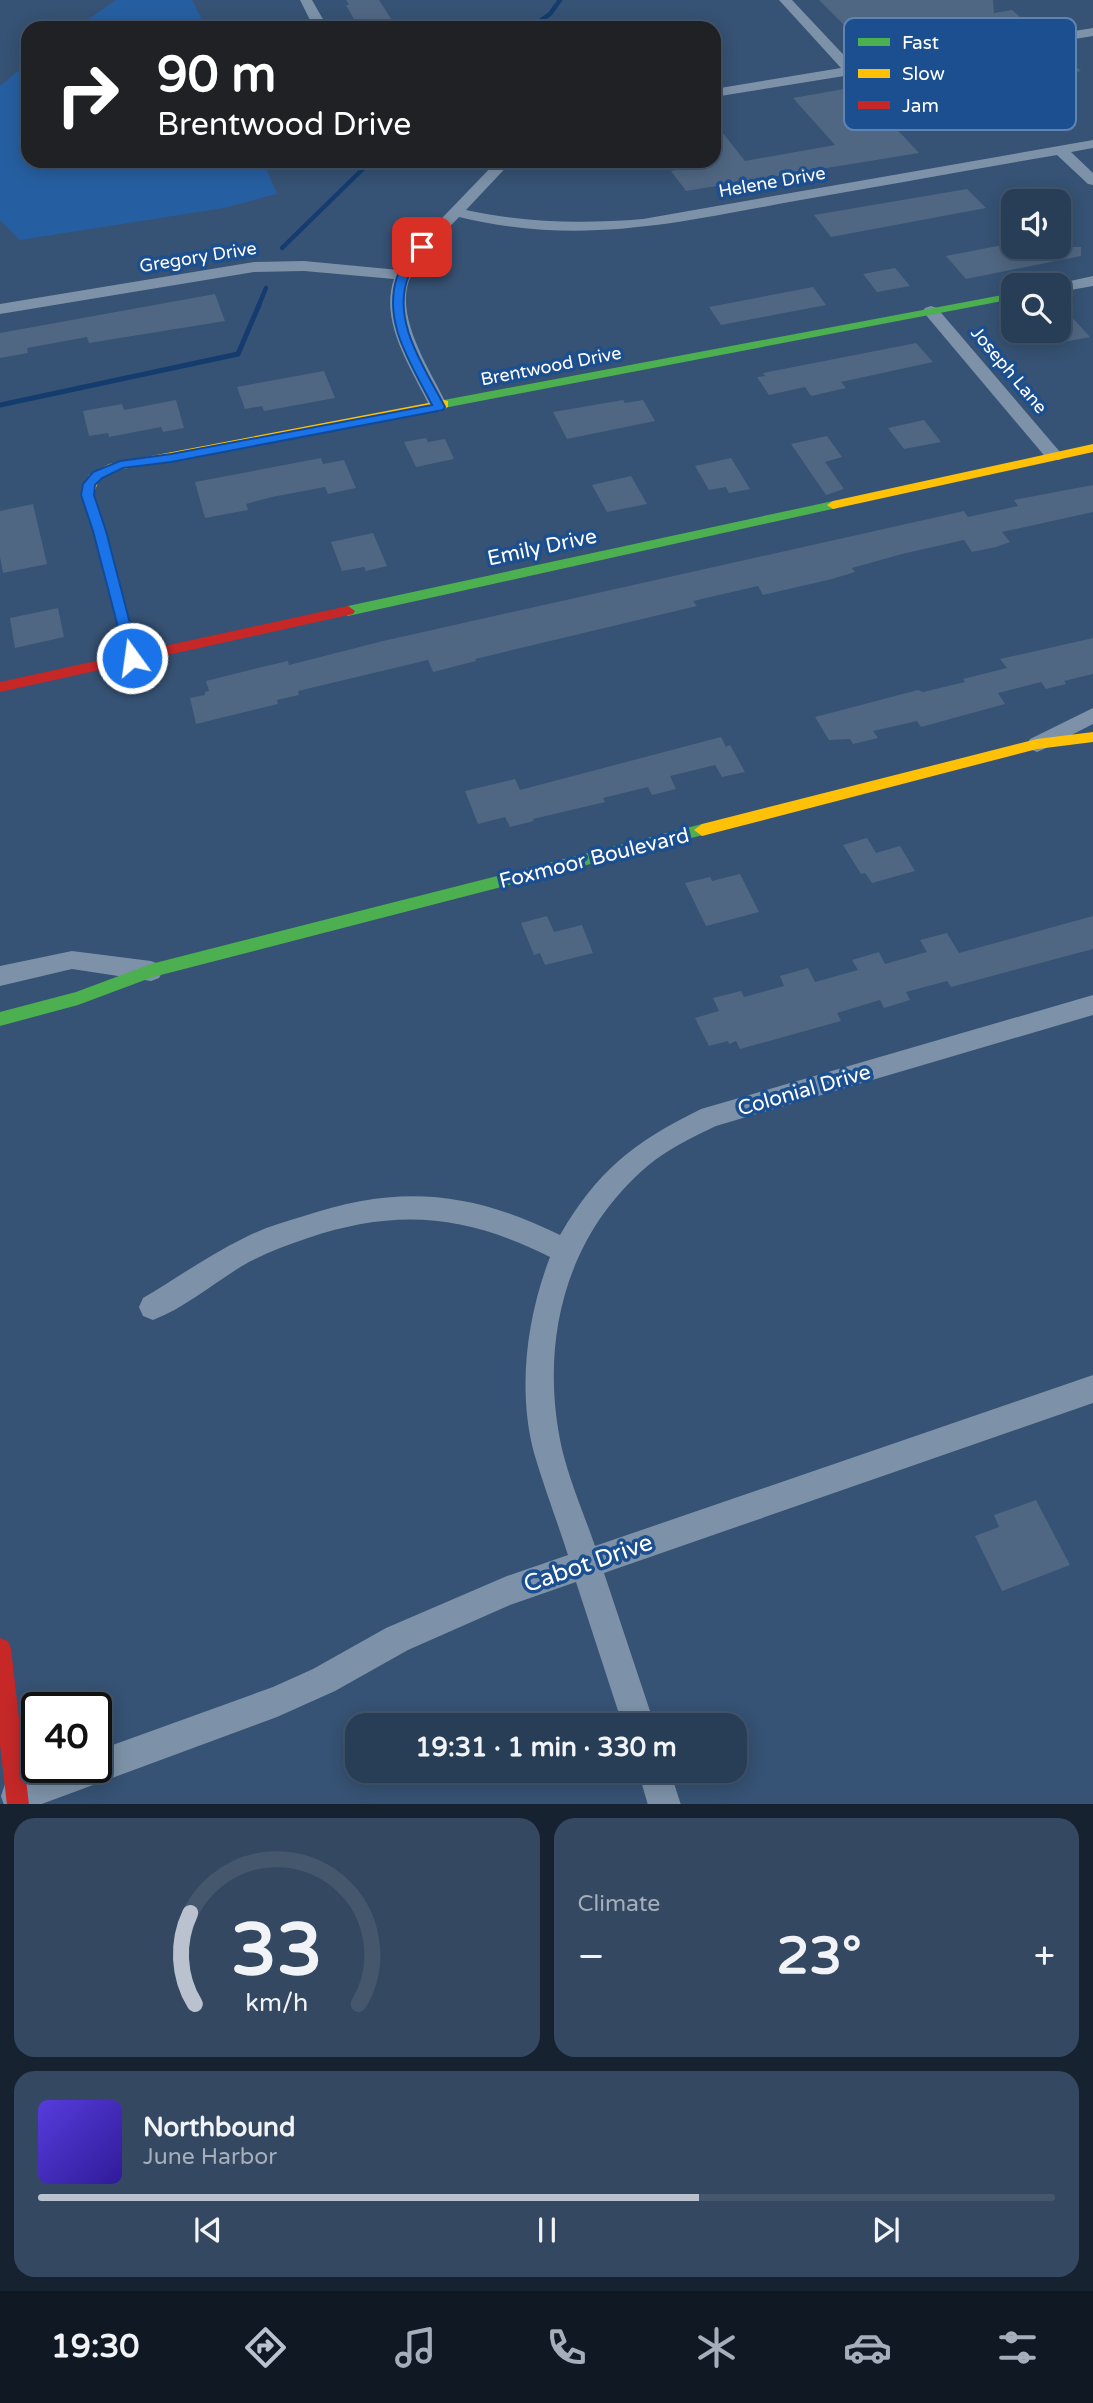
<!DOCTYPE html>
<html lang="en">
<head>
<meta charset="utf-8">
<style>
	body { margin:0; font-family:"Varela Round",sans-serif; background:#344961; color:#f1f3f6; height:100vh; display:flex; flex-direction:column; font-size:26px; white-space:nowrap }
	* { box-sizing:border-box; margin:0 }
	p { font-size:23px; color:#a5aeba }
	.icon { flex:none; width:38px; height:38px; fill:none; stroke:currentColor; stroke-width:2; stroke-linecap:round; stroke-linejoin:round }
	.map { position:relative; height:1804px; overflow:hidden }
	.side { display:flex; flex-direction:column; gap:14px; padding:14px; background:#162230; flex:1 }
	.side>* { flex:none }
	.guide { position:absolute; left:21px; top:21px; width:700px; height:147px; border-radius:21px; box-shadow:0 4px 18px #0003,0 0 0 2px #44576d; background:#202124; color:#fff; overflow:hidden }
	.buttons { position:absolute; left:1001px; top:189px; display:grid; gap:14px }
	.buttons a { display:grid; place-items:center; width:70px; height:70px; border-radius:14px; background:#283e57; box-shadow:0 4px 18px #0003,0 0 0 2px #44576d; font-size:35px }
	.speed { position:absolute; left:21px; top:1692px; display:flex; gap:14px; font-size:35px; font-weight:700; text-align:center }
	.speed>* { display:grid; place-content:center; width:91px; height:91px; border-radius:50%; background:#283e57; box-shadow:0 4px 18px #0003,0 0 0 2px #44576d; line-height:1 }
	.speed .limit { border:4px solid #111; border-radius:10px; background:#fff; color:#111 }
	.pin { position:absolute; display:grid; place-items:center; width:60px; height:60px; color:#fff; margin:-30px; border-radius:14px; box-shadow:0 4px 10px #0006 }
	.me { position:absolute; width:77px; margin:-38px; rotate:346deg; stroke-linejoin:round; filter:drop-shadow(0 0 5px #0008) }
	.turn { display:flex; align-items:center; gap:24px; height:147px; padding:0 21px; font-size:32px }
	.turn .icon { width:91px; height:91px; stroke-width:2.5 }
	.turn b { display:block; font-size:49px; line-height:60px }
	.big { font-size:52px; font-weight:700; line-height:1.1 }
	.side .tile { flex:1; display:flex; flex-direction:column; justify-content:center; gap:10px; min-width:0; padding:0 24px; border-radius:21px; background:#344961 }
	.side .dial { align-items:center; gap:0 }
	.dial svg { height:182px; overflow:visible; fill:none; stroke:#44576d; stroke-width:7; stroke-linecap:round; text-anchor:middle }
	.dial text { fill:#f1f3f6; stroke:none }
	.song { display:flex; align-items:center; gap:21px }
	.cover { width:84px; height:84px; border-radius:10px; background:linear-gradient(135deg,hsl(250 70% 55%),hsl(250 70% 35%)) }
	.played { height:7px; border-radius:4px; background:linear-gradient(90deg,#b9c2ce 65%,#44576d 65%) }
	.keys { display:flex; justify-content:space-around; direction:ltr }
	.heat { display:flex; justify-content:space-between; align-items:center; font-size:38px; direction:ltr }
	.side .tiles { flex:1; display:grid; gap:14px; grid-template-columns:1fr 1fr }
	.tile:last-child { grid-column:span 2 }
	.trip { position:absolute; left:345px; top:1713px; width:402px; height:70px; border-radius:21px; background:#283e57; box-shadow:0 4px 18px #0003,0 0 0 2px #44576d; font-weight:700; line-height:70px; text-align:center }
	.tabs { display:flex; height:112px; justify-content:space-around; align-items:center; background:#101923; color:#a5aeba }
	.tabs .icon { width:49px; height:49px }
	.tabs .selected { color:#b9c2ce }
	.tabs b { font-size:32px; color:#f1f3f6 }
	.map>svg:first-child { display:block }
	.green { fill:#265fa1 }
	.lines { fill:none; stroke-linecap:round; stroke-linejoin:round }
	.stream-far1 { stroke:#153c6e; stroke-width:4.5 }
	.stream { stroke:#153c6e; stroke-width:5 }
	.building { fill:#506783 }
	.street { fill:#7d92a8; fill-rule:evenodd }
	.fast { fill:#4caf50; fill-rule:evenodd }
	.slow { fill:#ffc107; fill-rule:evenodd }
	.jam { fill:#c62828; fill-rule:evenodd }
	.route { fill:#1a73e8; stroke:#114b97; stroke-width:2 }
	.labels { text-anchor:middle; stroke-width:7; stroke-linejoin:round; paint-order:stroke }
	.far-street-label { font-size:18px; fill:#fff; stroke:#1b4f8f }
	.street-label { font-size:21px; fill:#fff; stroke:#1b4f8f }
	.near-street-label { font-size:24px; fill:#fff; stroke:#1b4f8f }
	.key { fill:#1b4f8f; stroke:#5f84b1; stroke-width:2 }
	.key-label { font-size:19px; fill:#fff }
</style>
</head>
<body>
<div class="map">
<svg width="1093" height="1805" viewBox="0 0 1093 1805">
	<rect width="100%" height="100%" fill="#365274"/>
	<g class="green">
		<path d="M 116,0 L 192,0 L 206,28 L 76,28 Z"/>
		<path d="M 28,63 L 28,161 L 263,161 L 277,194 L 224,208 L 20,240 L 0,220 L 0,86 Z"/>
	</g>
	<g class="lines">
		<g class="stream-far1">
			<path d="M 529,28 L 550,14 L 560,0"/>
			<path d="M 282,248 L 371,161"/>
			<path d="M 258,307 L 266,288"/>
		</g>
		<path class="stream" d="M 0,405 L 238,354 L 259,305"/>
	</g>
	<g class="building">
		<path d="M 346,0 L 379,0 L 397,28 L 359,28 L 346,5 L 349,5 Z"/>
		<path d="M 819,0 L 993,0 L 994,13 L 1012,10 L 1039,34 L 986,42 L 974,33 L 869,50 Z"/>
		<path d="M 1052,45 L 1081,71 L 1024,83 L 1070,127 L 1042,131 L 977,70 L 1010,64 L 998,54 Z"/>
		<path d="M 844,89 L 849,95 L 863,93 L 919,153 L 686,191 L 671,171 L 714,163 L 714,122 L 745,161 L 835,145 L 793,98 Z"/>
		<path d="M 967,189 L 986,208 L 831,237 L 814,215 Z"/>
		<path d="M 1013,243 L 1013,247 L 1081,247 L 1081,256 L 966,279 L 946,256 Z"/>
		<path d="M 895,268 L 910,286 L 877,292 L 863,274 Z"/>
		<path d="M 813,287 L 826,305 L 721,325 L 709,307 Z"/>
		<path d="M 215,294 L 225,321 L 89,343 L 87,337 L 27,348 L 28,353 L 0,358 L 0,333 Z"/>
		<path d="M 1059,303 L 1090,337 L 1059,343 Z"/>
		<path d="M 916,343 L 933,362 L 841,382 L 846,388 L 811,396 L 805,387 L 769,395 L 757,377 L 765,376 L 763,373 Z"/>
		<path d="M 324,371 L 335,398 L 264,411 L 262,406 L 245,409 L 237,387 Z"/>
		<path d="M 176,400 L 184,428 L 163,432 L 161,427 L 109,437 L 108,433 L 89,436 L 83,411 L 122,404 L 124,410 Z"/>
		<path d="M 623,400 L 625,403 L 643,400 L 655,421 L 567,439 L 553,412 Z"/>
		<path d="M 924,420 L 941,442 L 904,449 L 888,428 Z"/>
		<path d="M 827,436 L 842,457 L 825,462 L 844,489 L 826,495 L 791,444 Z"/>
		<path d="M 426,438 L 428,442 L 445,439 L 454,459 L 416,467 L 404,442 Z"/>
		<path d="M 321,458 L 323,464 L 344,460 L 356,488 L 328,494 L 325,487 L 272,497 L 246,504 L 248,510 L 205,518 L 195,482 Z"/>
		<path d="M 731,458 L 750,489 L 729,493 L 726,487 L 709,490 L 695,466 Z"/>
		<path d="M 631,476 L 647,504 L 607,512 L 592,485 Z"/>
		<path d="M 1093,485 L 1093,512 L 1002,532 L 1010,542 L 996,547 L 972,552 L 964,540 L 902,554 L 852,568 L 855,572 L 832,579 L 763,595 L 758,586 L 693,601 L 697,606 L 475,659 L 476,661 L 433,672 L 428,660 L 298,691 L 299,695 L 277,700 L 278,704 L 196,724 L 190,698 L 205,695 L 205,692 L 209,691 L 206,681 L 262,667 L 288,661 L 289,665 L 383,641 L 964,511 L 968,517 L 1018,506 L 1014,500 Z"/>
		<path d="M 33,504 L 47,564 L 3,573 L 0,557 L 0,511 Z"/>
		<path d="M 373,533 L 387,566 L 366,571 L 364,567 L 342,571 L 331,542 Z"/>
		<path d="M 58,608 L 64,637 L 15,648 L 10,618 Z"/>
		<path d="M 1093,638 L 1093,674 L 1064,681 L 1066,684 L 1046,689 L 1041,682 L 998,693 L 1005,704 L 921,727 L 917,721 L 873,731 L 878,738 L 853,744 L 850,739 L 829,740 L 815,717 L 918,690 L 923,692 L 965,682 L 963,679 L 1007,668 L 1000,659 Z"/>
		<path d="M 721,737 L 726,747 L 730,745 L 745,772 L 722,777 L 715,765 L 670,776 L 676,789 L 652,795 L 648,787 L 603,798 L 605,802 L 533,819 L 534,821 L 510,827 L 505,817 L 478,824 L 465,791 L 515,779 L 520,790 Z"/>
		<path d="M 867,838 L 876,853 L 900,846 L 915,871 L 872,883 L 865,873 L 861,874 L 843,845 Z"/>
		<path d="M 740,874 L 759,912 L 706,926 L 685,883 L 710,877 L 712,881 Z"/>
		<path d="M 547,916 L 554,932 L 582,925 L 593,953 L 545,965 L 540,953 L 534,955 L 521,923 Z"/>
		<path d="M 1093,916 L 1093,949 L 951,987 L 947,981 L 906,992 L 910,1000 L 884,1008 L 880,1000 L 837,1013 L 841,1021 L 740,1049 L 736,1041 L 729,1044 L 728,1041 L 709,1046 L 695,1018 L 719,1011 L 713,998 L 741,991 L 744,997 L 784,986 L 780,976 L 808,968 L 815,982 L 858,970 L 852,960 L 879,952 L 885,964 L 927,952 L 920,940 L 947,933 L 959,953 Z"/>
		<path d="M 1036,1500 L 1070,1565 L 1002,1591 L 975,1536 L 999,1527 L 994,1515 Z"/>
	</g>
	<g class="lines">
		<g class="street">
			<path d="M 300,0 L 312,0 L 328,28 L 314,28 Z"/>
			<path d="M 779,0 L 792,0 L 854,66 L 1093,28 L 1093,36 L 714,97 L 714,89 L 841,68 Z"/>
			<path d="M 1093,140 L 1093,148 L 1071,152 L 1093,173 L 1093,185 L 1088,184 L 1057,155 C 970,170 882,186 795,201 C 675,223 581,246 459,217 C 442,235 421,253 411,276 C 392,315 431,371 448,407 L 439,412 L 430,407 C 412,369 379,323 394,279 L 304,271 L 254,272 L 0,314 L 0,304 L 254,262 L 304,261 L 399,270 L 417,244 L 497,161 L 512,161 L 466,210 C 525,223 583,224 643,219 Z"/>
			<path d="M 1093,276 L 1093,286 L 1059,292 L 1059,285 L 1052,285 Z"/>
			<path d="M 931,306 L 937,308 L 1060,452 L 1063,456 L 1060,460 L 1048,460 L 925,314 L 923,311 L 925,308 Z"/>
			<path d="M 1093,708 L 1093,724 L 1044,749 L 1037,752 L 1030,749 L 1027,744 L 1030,739 Z"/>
			<path d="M 72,951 L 151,961 L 159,964 L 163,971 L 159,978 L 151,981 L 72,969 L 0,986 L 0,966 Z"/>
			<path d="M 1093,995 L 1093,1015 L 716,1126 C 695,1136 674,1146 655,1160 C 566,1230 538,1341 562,1449 C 570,1482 584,1514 595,1546 L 1093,1375 L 1093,1403 L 604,1573 L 655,1726 L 623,1726 L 576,1582 L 510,1605 L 408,1650 L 335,1691 L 277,1717 L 39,1805 L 4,1805 L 1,1796 L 5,1784 L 51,1768 L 96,1768 L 96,1751 L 273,1687 L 313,1669 L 386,1628 L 507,1576 L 568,1555 C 557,1521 544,1487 534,1453 C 517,1389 527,1317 550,1257 C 466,1215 398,1208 308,1238 C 288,1245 268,1252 249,1262 C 217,1280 187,1307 153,1320 L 143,1316 L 139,1307 L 143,1298 C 177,1278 209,1255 244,1238 C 263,1228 284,1222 304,1216 C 398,1184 471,1191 560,1235 C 598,1170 634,1142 701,1109 Z"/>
			<path d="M 638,1771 L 670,1771 L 681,1805 L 648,1805 Z"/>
		</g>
		<g class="fast">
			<path d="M 1013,293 L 1013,299 L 444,408 L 438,404 L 444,400 Z"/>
			<path d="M 833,501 L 839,505 L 837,508 L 348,616 L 341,611 L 348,606 Z"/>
			<path d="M 702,824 L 707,826 L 710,830 L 707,834 L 153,977 L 78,1005 L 0,1026 L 0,1012 L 76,992 L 151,964 Z"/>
		</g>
		<g class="slow">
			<path d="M 444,400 L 448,401 L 448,407 L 113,471 L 99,480 L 93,495 L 106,531 L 139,658 L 132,663 L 127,661 L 94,531 L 81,495 L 89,475 L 109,464 Z"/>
			<path d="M 1093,444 L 1093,452 L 833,509 L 827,505 L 833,501 Z"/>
			<path d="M 1093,732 L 1093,742 L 1037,749 L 702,836 L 694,830 L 702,824 L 1037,739 Z"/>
		</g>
		<g class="jam">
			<path d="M 348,606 L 355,611 L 353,614 L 0,692 L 0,682 Z"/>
			<path d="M 0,1638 L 8,1641 L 11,1649 L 29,1805 L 7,1805 L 0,1745 Z"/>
		</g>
	</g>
	<path class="route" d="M 422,244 L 427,247 C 421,256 413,265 409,275 C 390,320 425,368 445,407 L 443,410 L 171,462 L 123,468 L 102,478 L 95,485 L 94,495 L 106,531 L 139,658 L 137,662 L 127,662 L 93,531 L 81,495 L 83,484 L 93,472 L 120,461 L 171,454 L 432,405 C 412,365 382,323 397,277 C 401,266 411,255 418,245 Z"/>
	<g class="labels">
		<g class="far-street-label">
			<text transform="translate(772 182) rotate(-10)" y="6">Helene Drive</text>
			<text transform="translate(198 257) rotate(-9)" y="6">Gregory Drive</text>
			<text transform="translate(551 366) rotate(-11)" y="6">Brentwood Drive</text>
			<text transform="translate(1009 370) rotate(50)" y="6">Joseph Lane</text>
		</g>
		<g class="street-label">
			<text transform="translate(542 547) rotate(-12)" y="7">Emily Drive</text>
			<text transform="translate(594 858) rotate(-14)" y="7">Foxmoor Boulevard</text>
			<text transform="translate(804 1090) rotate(-16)" y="7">Colonial Drive</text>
		</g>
		<g class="near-street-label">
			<text transform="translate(588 1563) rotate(-19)" y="8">Cabot Drive</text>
		</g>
	</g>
	<rect x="844" y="18" width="232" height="112" rx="10" class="key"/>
	<rect x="858" y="38" width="32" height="8" fill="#4caf50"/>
	<rect x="858" y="69" width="32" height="9" fill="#ffc107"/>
	<rect x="858" y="101" width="32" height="8" fill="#c62828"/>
	<g class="key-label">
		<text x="902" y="49">Fast</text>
		<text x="902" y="80">Slow</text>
		<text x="902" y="112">Jam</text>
	</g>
</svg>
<div class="buttons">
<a><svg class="icon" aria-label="sound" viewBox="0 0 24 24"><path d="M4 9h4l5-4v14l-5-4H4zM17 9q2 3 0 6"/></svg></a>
<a><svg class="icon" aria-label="search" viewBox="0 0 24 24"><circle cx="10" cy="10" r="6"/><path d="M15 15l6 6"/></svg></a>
</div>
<div class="speed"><div class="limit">40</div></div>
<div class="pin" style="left:422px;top:247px;background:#d93025"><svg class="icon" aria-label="arrive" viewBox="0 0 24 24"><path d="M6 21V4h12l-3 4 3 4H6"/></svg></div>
<svg class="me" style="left:132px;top:658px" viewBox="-20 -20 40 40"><circle r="17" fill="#1a73e8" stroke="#fff" stroke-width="3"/><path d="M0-11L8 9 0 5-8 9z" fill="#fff"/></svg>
<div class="trip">19:31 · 1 min · 330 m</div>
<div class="guide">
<div class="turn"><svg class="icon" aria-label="right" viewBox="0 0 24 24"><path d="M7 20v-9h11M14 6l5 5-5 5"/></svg><div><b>90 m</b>Brentwood Drive</div></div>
</div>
</div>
<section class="side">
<div class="tiles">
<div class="tile dial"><svg viewBox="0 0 100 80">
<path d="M14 69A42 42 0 1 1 86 69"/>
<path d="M14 69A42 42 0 0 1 12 29" stroke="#b9c2ce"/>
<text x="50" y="56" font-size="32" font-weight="700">33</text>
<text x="50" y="72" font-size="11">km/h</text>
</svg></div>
<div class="tile"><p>Climate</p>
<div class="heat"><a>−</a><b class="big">23°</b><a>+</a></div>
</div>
<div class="tile">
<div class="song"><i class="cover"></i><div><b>Northbound</b><p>June Harbor</p></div></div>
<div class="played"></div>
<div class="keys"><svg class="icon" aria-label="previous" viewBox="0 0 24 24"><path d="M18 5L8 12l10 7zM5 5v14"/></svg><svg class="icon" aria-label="pause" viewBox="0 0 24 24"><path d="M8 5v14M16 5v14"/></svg><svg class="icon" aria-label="next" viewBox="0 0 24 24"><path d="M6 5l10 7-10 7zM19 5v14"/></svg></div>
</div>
</div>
</section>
<nav class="tabs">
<b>19:30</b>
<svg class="icon selected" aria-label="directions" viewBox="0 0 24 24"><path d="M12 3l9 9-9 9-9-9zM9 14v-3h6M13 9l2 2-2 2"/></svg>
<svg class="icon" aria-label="music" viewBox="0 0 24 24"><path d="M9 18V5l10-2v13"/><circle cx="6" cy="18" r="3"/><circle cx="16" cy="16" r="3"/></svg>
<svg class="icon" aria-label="phone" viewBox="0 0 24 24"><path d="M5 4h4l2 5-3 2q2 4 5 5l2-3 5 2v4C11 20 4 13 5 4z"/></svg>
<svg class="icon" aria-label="climate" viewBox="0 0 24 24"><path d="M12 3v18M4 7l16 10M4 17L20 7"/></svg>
<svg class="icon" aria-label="car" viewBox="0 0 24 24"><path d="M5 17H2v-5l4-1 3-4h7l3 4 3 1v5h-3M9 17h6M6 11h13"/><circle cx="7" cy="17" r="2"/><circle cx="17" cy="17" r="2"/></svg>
<svg class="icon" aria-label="filters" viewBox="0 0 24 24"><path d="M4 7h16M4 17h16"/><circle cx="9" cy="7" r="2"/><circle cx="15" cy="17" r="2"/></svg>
</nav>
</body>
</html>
